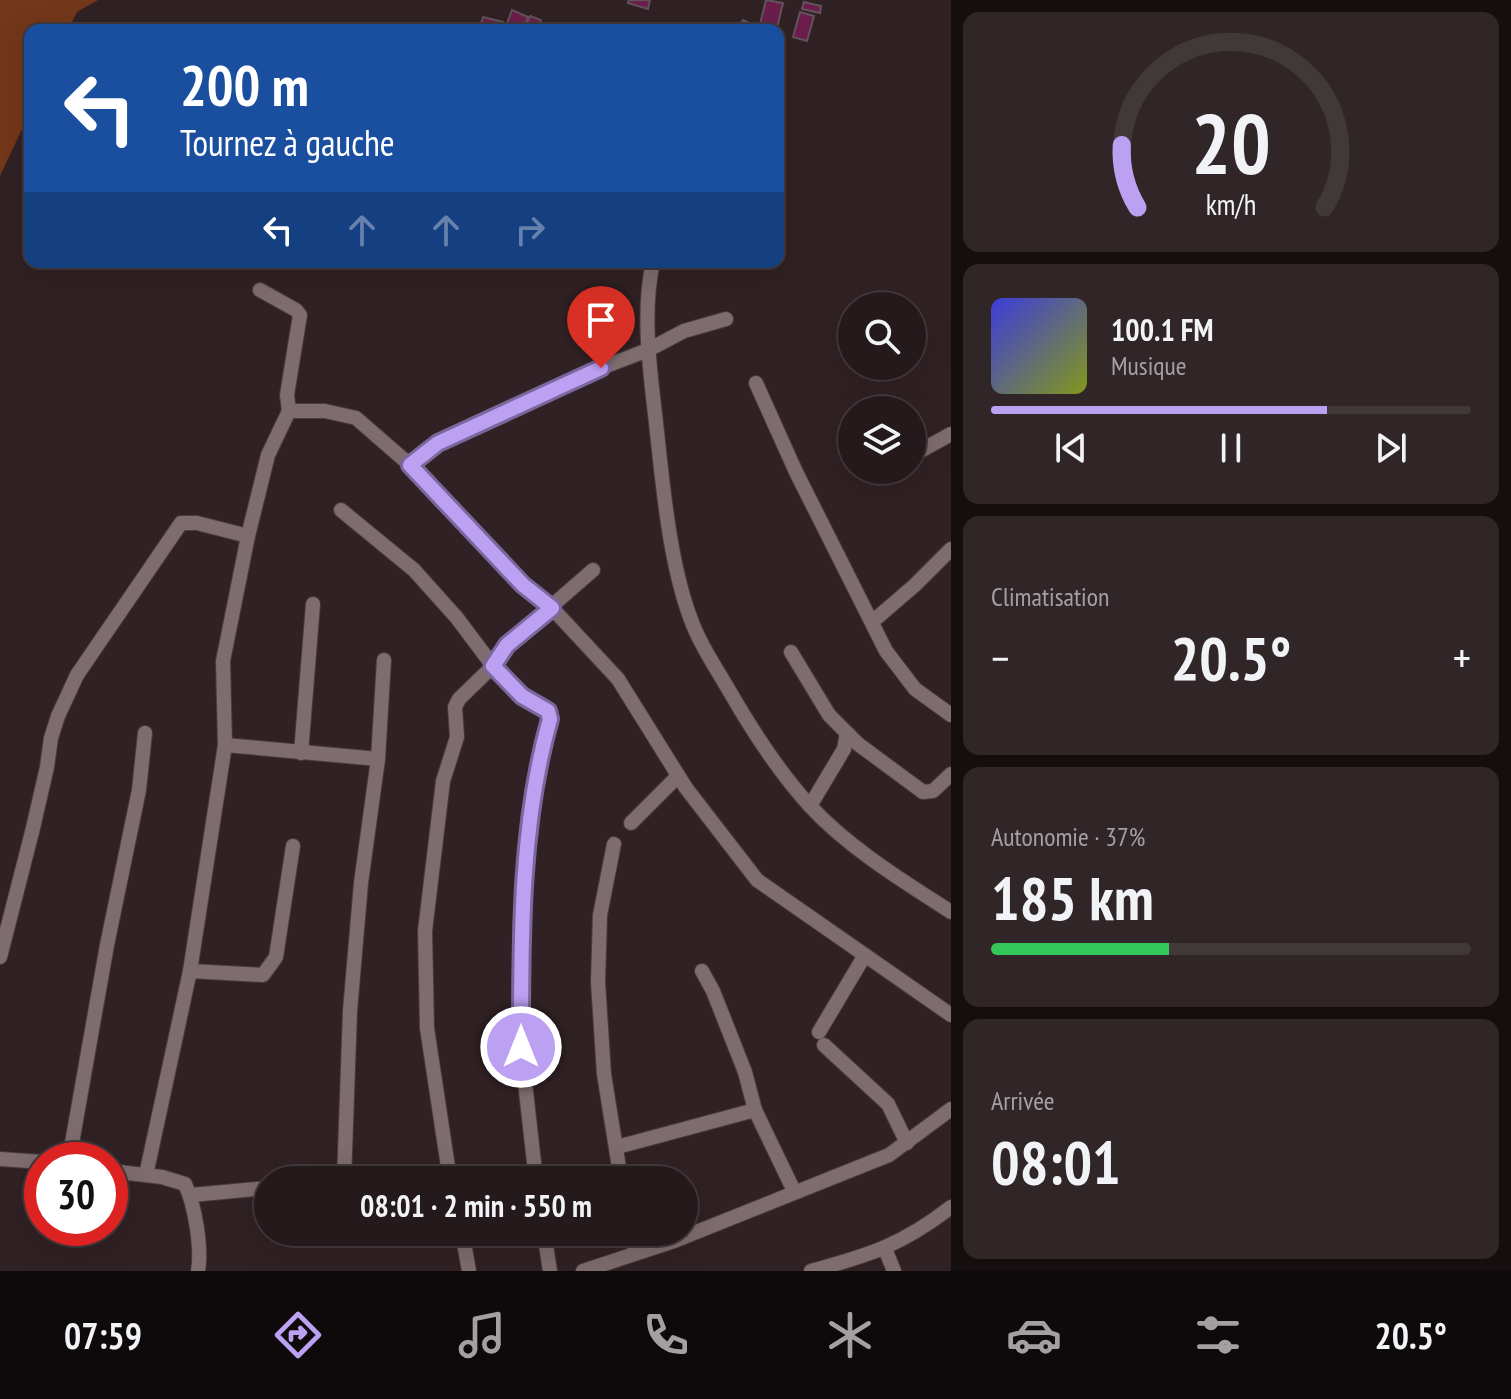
<!DOCTYPE html>
<html lang="fr">
<head>
<meta charset="utf-8">
<style>
	body { margin:0; font-family:"PT Sans Narrow",sans-serif; background:#302628; color:#f1f3f6; height:100vh; display:flex; flex-direction:column; font-size:30px; white-space:nowrap }
	* { box-sizing:border-box; margin:0 }
	p { font-size:26px; color:#a3a0a3 }
	.icon { flex:none; width:44px; height:44px; fill:none; stroke:currentColor; stroke-width:2; stroke-linecap:round; stroke-linejoin:round }
	.map { position:relative; flex:1; overflow:hidden }
	.panel { display:flex; flex-direction:column; gap:12px; padding:12px; background:#140e0f; width:560px }
	.panel>* { flex:none }
	.banner { position:absolute; left:24px; top:24px; width:760px; height:244px; border-radius:16px; box-shadow:0 8px 32px #0002,0 0 0 2px #41383a; background:#1a4fa0; color:#fff; overflow:hidden }
	.buttons { position:absolute; left:838px; top:292px; display:grid; gap:16px }
	.buttons a { display:grid; place-items:center; width:88px; height:88px; border-radius:50%; background:#24191b; box-shadow:0 8px 32px #0002,0 0 0 2px #41383a; font-size:40px }
	.speed { position:absolute; left:24px; top:1142px; display:flex; gap:16px; font-size:40px; font-weight:700; text-align:center }
	.speed>* { display:grid; place-content:center; width:104px; height:104px; border-radius:50%; background:#24191b; box-shadow:0 8px 32px #0002,0 0 0 2px #41383a; line-height:1 }
	.speed .limit { border:12px solid #d22; background:#fff; color:#111 }
	.pin { position:absolute; display:grid; place-items:center; width:68px; height:68px; color:#fff; margin:-82px -34px; border-radius:50% 50% 50% 0; rotate:-45deg; box-shadow:0 0 8px #0007 }
	.pin .icon { rotate:45deg }
	.me { position:absolute; width:88px; margin:-44px; rotate:0deg; stroke-linejoin:round; filter:drop-shadow(0 0 6px #0008) }
	.turn { display:flex; align-items:center; gap:28px; height:168px; padding:0 24px; font-size:36px }
	.turn .icon { width:104px; height:104px; stroke-width:2.5 }
	.turn b { display:block; font-size:56px; line-height:68px }
	.lanes { display:flex; align-items:center; height:76px; padding:0 24px; background:#0003; justify-content:center; gap:40px; direction:ltr }
	.lanes .off { opacity:.35 }
	.big { font-size:60px; font-weight:700; line-height:1.1 }
	.panel .card { flex:1; display:flex; flex-direction:column; justify-content:center; gap:12px; min-width:0; padding:0 28px; border-radius:16px; background:#302628 }
	.panel .dial { align-items:center; gap:0 }
	.dial svg { height:208px; overflow:visible; fill:none; stroke:#41383a; stroke-width:7; stroke-linecap:round; text-anchor:middle }
	.dial text { fill:#f1f3f6; stroke:none }
	.song { display:flex; align-items:center; gap:24px }
	.cover { width:96px; height:96px; border-radius:12px; background:linear-gradient(135deg,hsl(240 70% 55%),hsl(70 70% 35%)) }
	.played { height:8px; border-radius:4px; background:linear-gradient(90deg,#bca0f2 70%,#41383a 70%) }
	.keys { display:flex; justify-content:space-around; direction:ltr }
	.heat { display:flex; justify-content:space-between; align-items:center; font-size:44px; direction:ltr }
	.charge { height:12px; border-radius:6px; background:linear-gradient(90deg,#34c759 37%,#41383a 0) }
	.trip { position:absolute; left:254px; top:1166px; width:444px; height:80px; border-radius:40px; background:#24191b; box-shadow:0 8px 32px #0002,0 0 0 2px #41383a; font-weight:700; line-height:80px; text-align:center }
	.menu { display:flex; height:128px; justify-content:space-around; align-items:center; background:#0e0a0b; color:#a3a0a3 }
	.menu .icon { width:56px; height:56px }
	.menu .on { color:#bca0f2 }
	.menu b { font-size:36px; color:#f1f3f6 }
	main { display:flex; flex:1; min-height:0 }
	.map>svg:first-child { display:block }
	.green { fill:#73371a }
	.building { fill:#6b1e4b; stroke:#62535a; stroke-width:2 }
	.lines { fill:none; stroke-linecap:round; stroke-linejoin:round }
	.minor-casing { stroke:#483c3e; stroke-width:16 }
	.minor { stroke:#7e6c6f; stroke-width:14 }
	.route-casing { stroke:#7a689d; stroke-width:20 }
	.route { stroke:#bca0f2; stroke-width:14 }
</style>
</head>
<body>
<main>
<div class="map">
<svg width="951" height="1271" viewBox="0 0 951 1271">
	<rect width="100%" height="100%" fill="#302124"/>
	<path class="green" d="M 0,0 L 98,0 L 77,12 L 68,30 L 30,30 L 30,112 L 0,176 Z"/>
	<g class="building">
		<path d="M 629,0 L 650,0 L 648,9 L 628,3 Z"/>
		<path d="M 766,0 L 783,3 L 777,28 L 760,24 Z"/>
		<path d="M 804,2 L 821,6 L 820,13 L 802,9 Z"/>
		<path d="M 512,10 L 528,17 L 523,30 L 506,26 Z"/>
		<path d="M 800,12 L 814,16 L 807,41 L 793,37 Z"/>
		<path d="M 530,16 L 541,20 L 537,30 L 525,27 Z"/>
		<path d="M 483,17 L 503,22 L 501,30 L 479,30 Z"/>
		<path d="M 743,20 L 758,27 L 757,30 L 738,29 Z"/>
	</g>
	<g class="lines">
		<g class="minor-casing">
			<g id="minor">
				<path d="M 653,262 C 641,317 651,376 657,432 C 663,488 670,563 690,617 C 699,643 716,668 730,692 C 753,732 779,772 810,806 C 850,849 903,881 951,912"/>
				<path d="M 756,383 L 796,472 L 886,651 L 915,689 L 951,715"/>
				<path d="M 289,411 L 325,411 L 356,418 L 410,465 L 523,585 L 552,608 L 618,679 L 686,788 L 757,880 L 951,1015"/>
				<path d="M 922,450 L 951,434"/>
				<path d="M 410,465 L 438,443 L 577,377 L 648,350 L 684,331 L 726,319"/>
				<path d="M 341,510 L 414,570 L 457,618 L 493,666 L 522,696 L 548,711 L 550,719 L 537,776 L 520,927 L 521,1047 L 536,1180"/>
				<path d="M 872,622 L 915,585 L 951,549"/>
				<path d="M 791,652 L 829,715 L 858,744 L 923,792 L 933,791 L 951,774"/>
				<path d="M 225,745 L 378,759"/>
				<path d="M 301,753 L 313,604"/>
				<path d="M 810,806 L 844,749 L 847,733"/>
				<path d="M 631,823 L 678,776"/>
				<path d="M 614,844 L 600,915 L 598,982 L 604,1074 L 621,1180"/>
				<path d="M 0,957 L 33,828 L 47,767 L 51,738 L 58,716 L 77,675 L 181,523 L 197,523 L 248,536"/>
				<path d="M 190,971 L 263,975 L 276,957 L 293,846"/>
				<path d="M 702,971 L 713,991 L 745,1072 L 755,1110 L 794,1191"/>
				<path d="M 819,1032 L 865,955"/>
				<path d="M 824,1045 L 888,1104 L 907,1143"/>
				<path d="M 617,1147 L 755,1110"/>
				<path d="M 0,1159 L 42,1162"/>
				<path d="M 69,1160 L 107,945 L 139,790 L 145,733"/>
				<path d="M 110,1171 L 162,1177 L 185,1184 C 195,1205 202,1249 198,1271"/>
				<path d="M 146,1175 L 190,971 L 225,745 L 223,661 L 248,536 L 268,455 L 289,411 L 287,395 L 300,315 L 296,310 L 260,290"/>
				<path d="M 344,1180 L 350,1011 L 361,883 L 378,759 L 384,660"/>
				<path d="M 450,1180 L 427,1028 L 425,931 L 443,781 L 457,737 L 455,707 L 459,699 L 493,666 L 507,645 L 593,570"/>
				<path d="M 191,1195 L 268,1188"/>
				<path d="M 462,1232 L 469,1271"/>
				<path d="M 544,1232 L 550,1271"/>
				<path d="M 631,1232 L 636,1253"/>
				<path d="M 885,1249 L 894,1271"/>
				<path d="M 583,1271 L 674,1241 L 889,1155 L 951,1109"/>
				<path d="M 811,1271 C 870,1255 902,1245 951,1207"/>
			</g>
		</g>
		<use href="#minor" class="minor"/>
	</g>
	<g class="lines">
		<g class="route-casing">
			<path id="route" d="M 521,1047 C 521,938 520,825 550,719 L 548,711 L 522,696 L 493,666 L 507,645 L 552,608 L 523,585 L 410,465 L 438,443 L 601,368"/>
		</g>
		<use href="#route" class="route"/>
	</g>
</svg>
<div class="buttons">
<a><svg class="icon" aria-label="search" viewBox="0 0 24 24"><circle cx="10" cy="10" r="6"/><path d="M15 15l6 6"/></svg></a>
<a><svg class="icon" aria-label="layers" viewBox="0 0 24 24"><path d="M12 4l9 5-9 5-9-5zM3 14l9 5 9-5"/></svg></a>
</div>
<div class="speed"><div class="limit">30</div></div>
<div class="pin" style="left:601px;top:368px;background:#d93025"><svg class="icon" aria-label="arrive" viewBox="0 0 24 24"><path d="M6 21V4h12l-3 4 3 4H6"/></svg></div>
<svg class="me" style="left:521px;top:1047px" viewBox="-20 -20 40 40"><circle r="17" fill="#bca0f2" stroke="#fff" stroke-width="3"/><path d="M0-11L8 9 0 5-8 9z" fill="#fff"/></svg>
<div class="trip">08:01 · 2 min · 550 m</div>
<div class="banner">
<div class="turn"><svg class="icon" aria-label="left" viewBox="0 0 24 24"><path d="M17 20v-9H6M10 6l-5 5 5 5"/></svg><div><b>200 m</b>Tournez à gauche</div></div>
<div class="lanes"><svg class="icon" aria-label="left" viewBox="0 0 24 24"><path d="M17 20v-9H6M10 6l-5 5 5 5"/></svg><svg class="icon off" aria-label="ahead" viewBox="0 0 24 24"><path d="M12 20V5M6 11l6-6 6 6"/></svg><svg class="icon off" aria-label="ahead" viewBox="0 0 24 24"><path d="M12 20V5M6 11l6-6 6 6"/></svg><svg class="icon off" aria-label="right" viewBox="0 0 24 24"><path d="M7 20v-9h11M14 6l5 5-5 5"/></svg></div>
</div>
</div>
<section class="panel">
<div class="card dial"><svg viewBox="0 0 100 80">
<path d="M14 69A42 42 0 1 1 86 69"/>
<path d="M14 69A42 42 0 0 1 8 45" stroke="#bca0f2"/>
<text x="50" y="56" font-size="32" font-weight="700">20</text>
<text x="50" y="72" font-size="11">km/h</text>
</svg></div>
<div class="card">
<div class="song"><i class="cover"></i><div><b>100.1 FM</b><p>Musique</p></div></div>
<div class="played"></div>
<div class="keys"><svg class="icon" aria-label="previous" viewBox="0 0 24 24"><path d="M18 5L8 12l10 7zM5 5v14"/></svg><svg class="icon" aria-label="pause" viewBox="0 0 24 24"><path d="M8 5v14M16 5v14"/></svg><svg class="icon" aria-label="next" viewBox="0 0 24 24"><path d="M6 5l10 7-10 7zM19 5v14"/></svg></div>
</div>
<div class="card"><p>Climatisation</p>
<div class="heat"><a>−</a><b class="big">20.5°</b><a>+</a></div>
</div>
<div class="card"><p>Autonomie · 37%</p><b class="big">185 km</b><div class="charge"></div></div>
<div class="card"><p>Arrivée</p><b class="big">08:01</b></div>
</section>
</main>
<nav class="menu">
<b>07:59</b>
<svg class="icon on" aria-label="directions" viewBox="0 0 24 24"><path d="M12 3l9 9-9 9-9-9zM9 14v-3h6M13 9l2 2-2 2"/></svg>
<svg class="icon" aria-label="music" viewBox="0 0 24 24"><path d="M9 18V5l10-2v13"/><circle cx="6" cy="18" r="3"/><circle cx="16" cy="16" r="3"/></svg>
<svg class="icon" aria-label="phone" viewBox="0 0 24 24"><path d="M5 4h4l2 5-3 2q2 4 5 5l2-3 5 2v4C11 20 4 13 5 4z"/></svg>
<svg class="icon" aria-label="climate" viewBox="0 0 24 24"><path d="M12 3v18M4 7l16 10M4 17L20 7"/></svg>
<svg class="icon" aria-label="car" viewBox="0 0 24 24"><path d="M5 17H2v-5l4-1 3-4h7l3 4 3 1v5h-3M9 17h6M6 11h13"/><circle cx="7" cy="17" r="2"/><circle cx="17" cy="17" r="2"/></svg>
<svg class="icon" aria-label="filters" viewBox="0 0 24 24"><path d="M4 7h16M4 17h16"/><circle cx="9" cy="7" r="2"/><circle cx="15" cy="17" r="2"/></svg>
<b>20.5°</b>
</nav>
</body>
</html>
